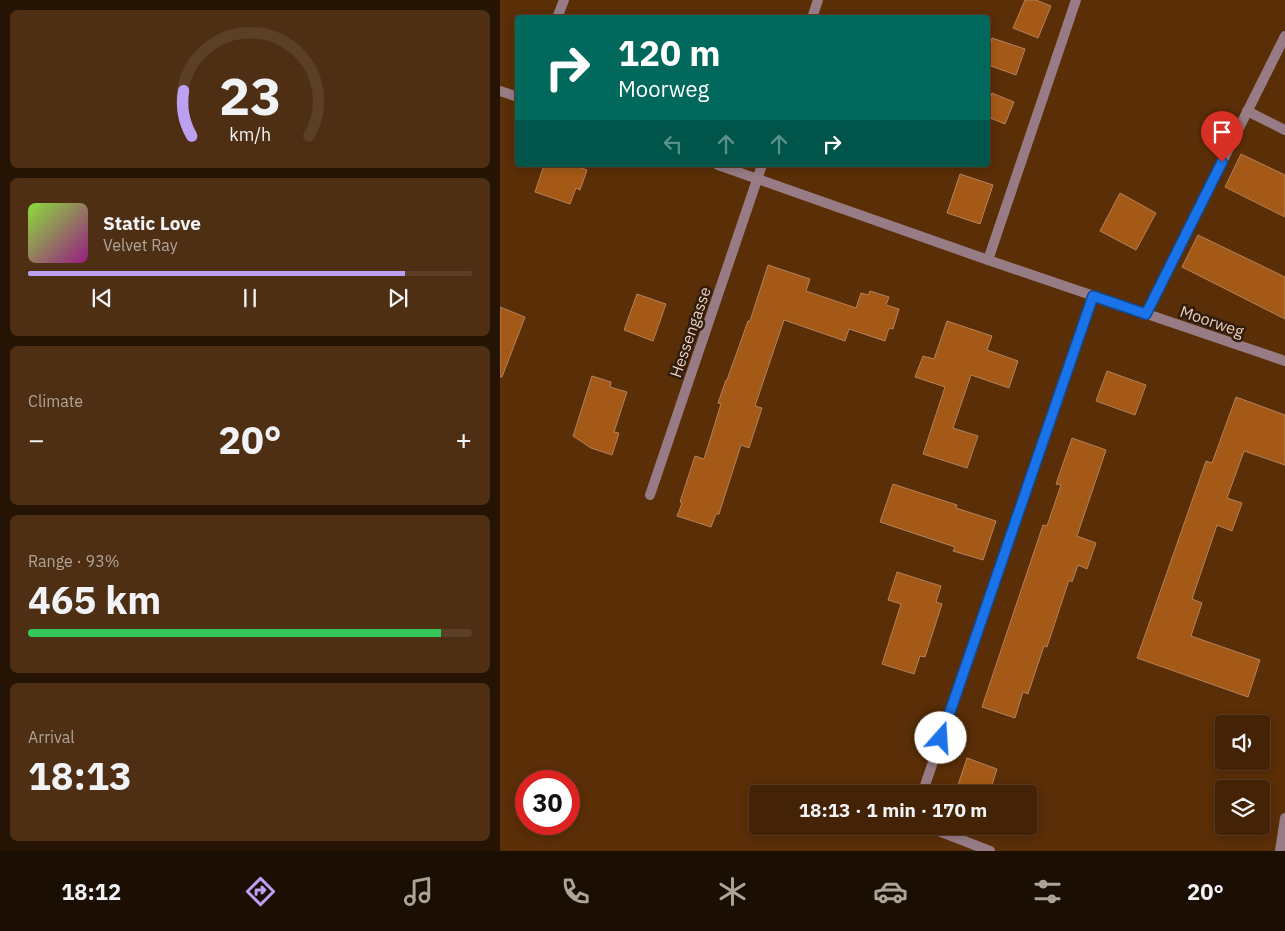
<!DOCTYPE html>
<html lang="en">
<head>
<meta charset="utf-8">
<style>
	body { margin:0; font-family:"IBM Plex Sans",sans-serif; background:#4e2f13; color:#f1f3f6; height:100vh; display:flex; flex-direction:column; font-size:19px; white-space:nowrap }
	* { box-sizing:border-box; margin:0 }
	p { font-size:16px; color:#afa49a }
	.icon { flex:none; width:28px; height:28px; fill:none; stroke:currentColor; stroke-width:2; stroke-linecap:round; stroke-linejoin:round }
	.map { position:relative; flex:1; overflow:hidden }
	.sheet { display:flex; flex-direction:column; gap:10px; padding:10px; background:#251303; width:500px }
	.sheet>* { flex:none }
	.hud { position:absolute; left:15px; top:15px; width:475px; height:152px; border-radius:5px; box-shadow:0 2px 8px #0003,0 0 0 1px #5c3f27; background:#00695c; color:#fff; overflow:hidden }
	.buttons { position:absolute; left:715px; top:715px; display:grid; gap:10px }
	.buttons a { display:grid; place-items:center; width:55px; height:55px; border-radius:5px; background:#442205; box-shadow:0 2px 8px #0003,0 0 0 1px #5c3f27; font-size:25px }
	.speed { position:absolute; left:15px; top:770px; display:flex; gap:10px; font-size:25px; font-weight:700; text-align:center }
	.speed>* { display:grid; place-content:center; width:65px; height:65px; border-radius:50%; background:#442205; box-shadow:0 2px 8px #0003,0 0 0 1px #5c3f27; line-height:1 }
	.speed .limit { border:8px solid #d22; background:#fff; color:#111 }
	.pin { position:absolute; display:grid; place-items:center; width:42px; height:42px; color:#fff; margin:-51px -21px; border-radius:50% 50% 50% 0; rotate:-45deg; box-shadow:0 0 5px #0007 }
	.pin .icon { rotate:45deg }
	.me { position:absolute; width:55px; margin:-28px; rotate:19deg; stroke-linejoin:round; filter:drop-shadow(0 0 4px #0008) }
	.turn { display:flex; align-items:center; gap:18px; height:105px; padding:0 20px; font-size:22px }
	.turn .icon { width:65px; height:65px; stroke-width:2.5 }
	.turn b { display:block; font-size:35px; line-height:42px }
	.lanes { display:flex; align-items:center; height:48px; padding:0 20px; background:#0003; justify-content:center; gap:25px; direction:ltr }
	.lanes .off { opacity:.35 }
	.big { font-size:38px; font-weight:700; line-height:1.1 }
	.sheet .card { flex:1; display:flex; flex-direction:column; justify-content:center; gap:8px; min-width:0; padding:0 18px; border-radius:8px; background:#4e2f13 }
	.sheet .dial { align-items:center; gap:0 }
	.dial svg { height:130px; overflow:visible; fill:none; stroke:#5c3f27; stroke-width:7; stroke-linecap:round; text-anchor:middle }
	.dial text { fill:#f1f3f6; stroke:none }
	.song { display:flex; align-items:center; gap:15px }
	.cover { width:60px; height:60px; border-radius:8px; background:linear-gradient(135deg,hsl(90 70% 55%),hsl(310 70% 35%)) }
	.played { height:5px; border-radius:2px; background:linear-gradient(90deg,#bca0f2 85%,#5c3f27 85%) }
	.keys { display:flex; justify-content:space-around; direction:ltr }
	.heat { display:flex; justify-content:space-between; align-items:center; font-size:28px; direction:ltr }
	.charge { height:8px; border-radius:4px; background:linear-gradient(90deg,#34c759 93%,#5c3f27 0) }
	.trip { position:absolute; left:249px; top:785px; width:288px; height:50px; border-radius:5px; background:#442205; box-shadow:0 2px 8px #0003,0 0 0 1px #5c3f27; font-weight:700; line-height:50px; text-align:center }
	.tabs { display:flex; height:80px; justify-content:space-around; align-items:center; background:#1b0e02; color:#afa49a }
	.tabs .icon { width:35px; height:35px }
	.tabs .active { color:#bca0f2 }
	.tabs b { font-size:22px; color:#f1f3f6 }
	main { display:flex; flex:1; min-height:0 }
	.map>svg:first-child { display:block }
	.building { fill:#a45916; stroke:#b4815d }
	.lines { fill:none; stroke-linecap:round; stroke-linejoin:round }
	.service { stroke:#977c85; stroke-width:10 }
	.minor { stroke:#977c85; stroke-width:10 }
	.tertiary { stroke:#977c85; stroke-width:10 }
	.route-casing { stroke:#114b97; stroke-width:12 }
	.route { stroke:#1a73e8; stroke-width:9 }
	.labels { text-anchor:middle; stroke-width:5; stroke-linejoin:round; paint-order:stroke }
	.street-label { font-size:16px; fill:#eed2bf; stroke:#311d0e }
</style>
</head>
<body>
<main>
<section class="sheet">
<div class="card dial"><svg viewBox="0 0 100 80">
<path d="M14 69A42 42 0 1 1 86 69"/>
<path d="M14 69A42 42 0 0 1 9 41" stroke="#bca0f2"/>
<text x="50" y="56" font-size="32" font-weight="700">23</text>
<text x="50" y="72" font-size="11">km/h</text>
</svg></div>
<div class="card">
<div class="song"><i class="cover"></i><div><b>Static Love</b><p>Velvet Ray</p></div></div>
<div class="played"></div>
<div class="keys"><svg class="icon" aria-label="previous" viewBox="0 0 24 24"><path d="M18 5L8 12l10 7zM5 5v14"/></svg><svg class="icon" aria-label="pause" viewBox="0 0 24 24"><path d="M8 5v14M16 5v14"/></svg><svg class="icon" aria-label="next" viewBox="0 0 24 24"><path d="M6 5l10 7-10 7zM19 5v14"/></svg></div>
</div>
<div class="card"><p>Climate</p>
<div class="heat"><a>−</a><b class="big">20°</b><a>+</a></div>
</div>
<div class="card"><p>Range · 93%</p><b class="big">465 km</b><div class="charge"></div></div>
<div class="card"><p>Arrival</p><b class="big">18:13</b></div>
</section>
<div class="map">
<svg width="785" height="851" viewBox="0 0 785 851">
	<rect width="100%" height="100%" fill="#5a2e07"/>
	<g class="building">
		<path d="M 525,0 L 536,0 L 551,6 L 538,38 L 513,28 Z"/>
		<path d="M 492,38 L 525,49 L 516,75 L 488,65 L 488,52 Z"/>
		<path d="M 492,93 L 514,102 L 505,124 L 488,117 L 488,104 Z"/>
		<path d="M 741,154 L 785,175 L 785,217 L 725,187 Z"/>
		<path d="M 44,165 L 73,165 L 87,170 L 80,190 L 76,188 L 70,204 L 35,192 Z"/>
		<path d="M 460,174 L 493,185 L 480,224 L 447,213 Z"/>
		<path d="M 620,193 L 656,213 L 636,250 L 600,231 Z"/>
		<path d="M 698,235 L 785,277 L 785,319 L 682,267 Z"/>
		<path d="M 268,265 L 310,279 L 306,291 L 356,308 L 361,293 L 368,295 L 370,291 L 389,297 L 386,305 L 399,309 L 393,329 L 389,328 L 385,341 L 349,329 L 345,341 L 284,320 L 255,406 L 262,408 L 249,448 L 241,445 L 219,514 L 216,514 L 211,527 L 177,516 L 182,503 L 180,502 L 195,456 L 204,459 L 221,404 L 218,403 L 226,380 L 227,380 L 248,321 L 250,321 Z"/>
		<path d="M 137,294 L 166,304 L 153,341 L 124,330 Z"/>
		<path d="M 0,307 L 25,317 L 2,377 L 0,377 Z"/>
		<path d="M 447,321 L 492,336 L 487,350 L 518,361 L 509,388 L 471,375 L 453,428 L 478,436 L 467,468 L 423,454 L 445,387 L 415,377 L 423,356 L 434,359 Z"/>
		<path d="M 607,371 L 646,385 L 635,415 L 596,401 Z"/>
		<path d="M 92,376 L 111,382 L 110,387 L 127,392 L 114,432 L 119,433 L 112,455 L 91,448 L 73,436 Z"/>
		<path d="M 736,397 L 785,415 L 785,465 L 744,451 L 727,498 L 742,503 L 732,531 L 717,525 L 692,599 L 702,603 L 691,636 L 760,660 L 748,697 L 637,658 L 706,461 L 712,463 Z"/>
		<path d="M 572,438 L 606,450 L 577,536 L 596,543 L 587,569 L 578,565 L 572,582 L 569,580 L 547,647 L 544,646 L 528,694 L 523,692 L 515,718 L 482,707 L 543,525 L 547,526 L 561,485 L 556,484 Z"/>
		<path d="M 393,484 L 457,505 L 456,508 L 496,521 L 483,560 L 453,551 L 455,547 L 380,522 Z"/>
		<path d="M 397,572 L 441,586 L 436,602 L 442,604 L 425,657 L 420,656 L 414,674 L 382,664 L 401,604 L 388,600 Z"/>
		<path d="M 467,758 L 497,769 L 489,794 L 455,794 Z"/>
	</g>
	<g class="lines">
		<path class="service" d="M 488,260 L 576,0"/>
		<g class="minor">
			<path d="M 57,18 L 64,0"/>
			<path d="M 312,18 L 318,0"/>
			<path d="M 0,91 L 18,97"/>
			<path d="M 747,111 L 785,130"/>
			<path d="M 218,165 L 488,260 L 785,361"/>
			<path d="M 646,314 L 785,36"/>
			<path d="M 150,495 L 262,165"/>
			<path d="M 422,794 L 593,296"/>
			<path d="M 432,826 L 436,830 L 490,851"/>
		</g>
		<path class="tertiary" d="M 780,851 L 785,818"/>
	</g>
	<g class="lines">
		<g class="route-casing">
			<path id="route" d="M 441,738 L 593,296 L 646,314 L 722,162"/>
		</g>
		<use href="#route" class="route"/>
	</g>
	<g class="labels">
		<g class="street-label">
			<text transform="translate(712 321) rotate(19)" y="6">Moorweg</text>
			<text transform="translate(190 332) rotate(-71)" y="6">Hessengasse</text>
		</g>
	</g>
</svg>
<div class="buttons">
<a><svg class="icon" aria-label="sound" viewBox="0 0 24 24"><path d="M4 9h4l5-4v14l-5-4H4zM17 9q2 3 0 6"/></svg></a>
<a><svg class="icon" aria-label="layers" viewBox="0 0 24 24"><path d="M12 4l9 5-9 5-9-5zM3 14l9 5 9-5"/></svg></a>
</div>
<div class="speed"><div class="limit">30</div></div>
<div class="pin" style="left:722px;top:162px;background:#d93025"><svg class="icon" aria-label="arrive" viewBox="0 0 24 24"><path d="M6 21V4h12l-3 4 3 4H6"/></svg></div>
<svg class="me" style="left:441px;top:738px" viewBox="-20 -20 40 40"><circle r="19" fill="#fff"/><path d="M0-13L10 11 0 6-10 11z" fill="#1a73e8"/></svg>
<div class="trip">18:13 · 1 min · 170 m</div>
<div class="hud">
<div class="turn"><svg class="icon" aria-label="right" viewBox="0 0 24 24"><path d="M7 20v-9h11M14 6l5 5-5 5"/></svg><div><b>120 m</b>Moorweg</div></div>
<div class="lanes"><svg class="icon off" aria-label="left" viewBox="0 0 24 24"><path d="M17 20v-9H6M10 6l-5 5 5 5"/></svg><svg class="icon off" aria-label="ahead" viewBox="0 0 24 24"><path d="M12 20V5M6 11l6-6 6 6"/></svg><svg class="icon off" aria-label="ahead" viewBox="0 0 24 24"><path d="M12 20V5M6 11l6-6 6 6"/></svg><svg class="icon" aria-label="right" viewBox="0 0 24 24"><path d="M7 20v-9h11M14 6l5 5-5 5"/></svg></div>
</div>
</div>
</main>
<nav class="tabs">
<b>18:12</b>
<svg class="icon active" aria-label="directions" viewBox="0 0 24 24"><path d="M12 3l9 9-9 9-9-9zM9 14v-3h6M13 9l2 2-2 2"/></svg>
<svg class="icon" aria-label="music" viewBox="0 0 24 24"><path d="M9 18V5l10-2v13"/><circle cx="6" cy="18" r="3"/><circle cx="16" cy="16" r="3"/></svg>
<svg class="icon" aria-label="phone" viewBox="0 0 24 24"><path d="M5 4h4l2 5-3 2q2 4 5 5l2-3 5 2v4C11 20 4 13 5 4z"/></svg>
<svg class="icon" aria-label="climate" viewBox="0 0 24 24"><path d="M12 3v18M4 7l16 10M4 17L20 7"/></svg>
<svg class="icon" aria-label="car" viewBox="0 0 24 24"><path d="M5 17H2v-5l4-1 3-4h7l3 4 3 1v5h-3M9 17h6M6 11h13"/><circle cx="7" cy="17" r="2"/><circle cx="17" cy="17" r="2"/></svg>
<svg class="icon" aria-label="filters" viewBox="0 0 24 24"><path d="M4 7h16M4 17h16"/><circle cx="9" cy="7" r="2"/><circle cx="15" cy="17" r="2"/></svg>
<b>20°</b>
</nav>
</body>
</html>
